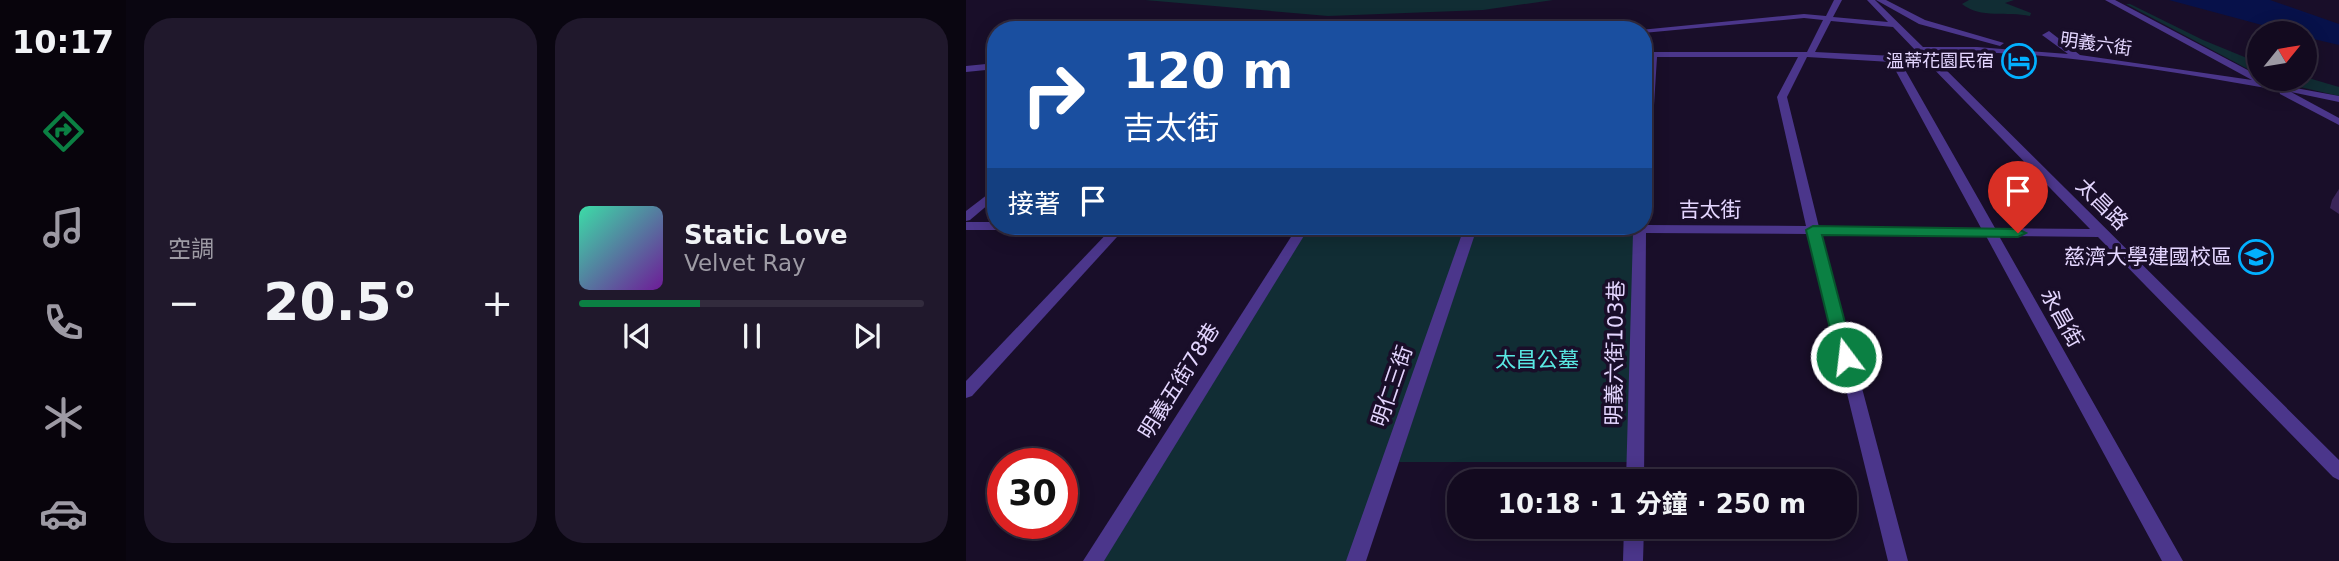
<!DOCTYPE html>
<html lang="zh-TW">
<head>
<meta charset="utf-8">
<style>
	body { margin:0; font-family:"DejaVu Sans","Noto Sans TC",sans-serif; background:#20182c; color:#f1f3f6; height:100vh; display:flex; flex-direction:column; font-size:26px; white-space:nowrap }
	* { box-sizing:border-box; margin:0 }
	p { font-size:23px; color:#9d9aa4 }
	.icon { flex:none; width:38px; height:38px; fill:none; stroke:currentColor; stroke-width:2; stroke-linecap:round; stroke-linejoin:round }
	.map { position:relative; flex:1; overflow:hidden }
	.sheet { display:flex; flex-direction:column; gap:18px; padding:18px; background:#0a0611; width:840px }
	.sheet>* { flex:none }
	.guide { position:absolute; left:21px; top:21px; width:665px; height:214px; border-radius:28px; box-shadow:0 4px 18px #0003,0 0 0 2px #322b3d; background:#1a4fa0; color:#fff; overflow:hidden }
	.needle { width:46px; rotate:60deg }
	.tools { position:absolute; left:1281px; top:21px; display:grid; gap:14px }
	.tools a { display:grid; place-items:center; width:70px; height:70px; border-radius:50%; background:#130a1f; box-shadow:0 4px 18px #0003,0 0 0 2px #322b3d; font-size:35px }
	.speed { position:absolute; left:21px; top:448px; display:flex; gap:14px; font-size:35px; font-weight:700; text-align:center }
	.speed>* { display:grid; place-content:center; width:91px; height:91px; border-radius:50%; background:#130a1f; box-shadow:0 4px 18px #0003,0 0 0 2px #322b3d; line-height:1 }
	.speed .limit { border:10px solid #d22; background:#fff; color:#111 }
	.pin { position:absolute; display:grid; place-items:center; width:60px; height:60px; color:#fff; margin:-72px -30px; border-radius:50% 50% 50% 0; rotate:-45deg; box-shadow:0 0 7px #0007 }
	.pin .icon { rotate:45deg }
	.me { position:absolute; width:77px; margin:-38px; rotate:345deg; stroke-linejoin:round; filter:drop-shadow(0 0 5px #0008) }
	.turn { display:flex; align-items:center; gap:24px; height:147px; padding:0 21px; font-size:32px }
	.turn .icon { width:91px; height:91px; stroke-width:2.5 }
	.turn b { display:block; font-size:49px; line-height:60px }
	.then { display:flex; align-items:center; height:66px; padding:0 21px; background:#0003; gap:14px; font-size:26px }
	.big { font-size:52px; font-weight:700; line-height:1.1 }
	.sheet .card { flex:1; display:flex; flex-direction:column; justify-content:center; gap:10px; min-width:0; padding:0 24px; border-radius:28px; background:#20182c }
	.song { display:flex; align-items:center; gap:21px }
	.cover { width:84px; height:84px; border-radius:10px; background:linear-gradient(135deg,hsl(160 70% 55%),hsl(280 70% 35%)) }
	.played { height:7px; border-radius:4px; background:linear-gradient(90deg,#0b8043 35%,#322b3d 35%) }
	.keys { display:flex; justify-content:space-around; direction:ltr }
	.heat { display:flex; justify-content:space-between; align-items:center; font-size:38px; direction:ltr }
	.sheet .tiles { flex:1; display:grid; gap:18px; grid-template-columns:repeat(2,1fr) }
	.trip { position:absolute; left:481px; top:469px; width:410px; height:70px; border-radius:28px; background:#130a1f; box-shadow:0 4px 18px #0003,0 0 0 2px #322b3d; font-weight:700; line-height:70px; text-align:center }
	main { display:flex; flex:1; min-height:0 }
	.menu { display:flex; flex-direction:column; width:126px; justify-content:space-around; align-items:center; background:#08040c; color:#9d9aa4 }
	.menu .icon { width:49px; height:49px }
	.menu .active { color:#0b8043 }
	.menu b { font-size:32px; color:#f1f3f6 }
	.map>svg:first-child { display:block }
	.green { fill:#112d34 }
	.water { fill:#07114a }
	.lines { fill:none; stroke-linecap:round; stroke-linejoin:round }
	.minor { fill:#4b368b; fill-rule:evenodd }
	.wall { fill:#3b2659 }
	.route { fill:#0b8043; stroke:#07532c; stroke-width:2 }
	.labels { text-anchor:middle; stroke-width:7; stroke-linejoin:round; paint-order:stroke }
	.far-street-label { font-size:18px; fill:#e4d6ff; stroke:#190e29 }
	.far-poi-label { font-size:18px; fill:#e4d6ff; stroke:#190e29; text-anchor:end }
	.street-label { font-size:21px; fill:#e4d6ff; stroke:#190e29 }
	.poi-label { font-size:21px; fill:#e4d6ff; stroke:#190e29; text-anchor:end }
	.park-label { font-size:21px; fill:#59e8e3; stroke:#190e29 }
</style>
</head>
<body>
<main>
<nav class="menu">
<b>10:17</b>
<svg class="icon active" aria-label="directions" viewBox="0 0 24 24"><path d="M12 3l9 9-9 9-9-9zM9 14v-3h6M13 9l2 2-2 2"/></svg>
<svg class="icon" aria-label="music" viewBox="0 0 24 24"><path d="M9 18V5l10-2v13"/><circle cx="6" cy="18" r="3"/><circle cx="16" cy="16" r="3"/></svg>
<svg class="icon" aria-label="phone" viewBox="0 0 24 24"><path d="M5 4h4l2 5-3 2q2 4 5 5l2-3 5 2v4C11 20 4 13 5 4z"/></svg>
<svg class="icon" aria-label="climate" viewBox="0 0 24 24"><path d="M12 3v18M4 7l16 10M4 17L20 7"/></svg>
<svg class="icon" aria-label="car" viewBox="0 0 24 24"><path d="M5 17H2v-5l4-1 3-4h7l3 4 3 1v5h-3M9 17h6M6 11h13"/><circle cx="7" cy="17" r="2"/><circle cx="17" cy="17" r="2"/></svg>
</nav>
<section class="sheet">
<div class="tiles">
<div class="card"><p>空調</p>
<div class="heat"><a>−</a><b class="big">20.5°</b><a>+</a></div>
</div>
<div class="card">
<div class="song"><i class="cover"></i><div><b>Static Love</b><p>Velvet Ray</p></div></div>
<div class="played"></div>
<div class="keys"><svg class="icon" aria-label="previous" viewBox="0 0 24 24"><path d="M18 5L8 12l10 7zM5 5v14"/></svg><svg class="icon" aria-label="pause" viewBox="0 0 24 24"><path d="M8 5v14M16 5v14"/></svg><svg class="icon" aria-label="next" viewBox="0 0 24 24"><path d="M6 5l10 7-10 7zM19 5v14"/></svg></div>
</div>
</div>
</section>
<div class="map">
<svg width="1373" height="561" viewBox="0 0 1373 561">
	<rect width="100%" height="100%" fill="#190e29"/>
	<g class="green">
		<path d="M 179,0 L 587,0 L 517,10 L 362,16 Z"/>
		<path d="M 1003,0 L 1048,0 L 1039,3 L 1065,13 L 1064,16 C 1042,11 1014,19 996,4 Z"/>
		<path d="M 1160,4 L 1164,4 L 1237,40 L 1293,63 L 1293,75 Z"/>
		<path d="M 1339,77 L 1373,87 L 1373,96 L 1300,79 Z"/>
		<path d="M 340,228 L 497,232 L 386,561 L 133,561 Z"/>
		<path d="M 506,230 L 677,234 L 670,462 L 433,462 Z"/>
	</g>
	<path class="water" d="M 1203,0 L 1304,0 L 1373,24 L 1373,45 L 1339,37 L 1339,33 L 1326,33 Z"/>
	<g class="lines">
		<g class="minor">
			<path d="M 868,0 L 876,0 L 867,17 L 922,22 L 901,0 L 909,0 L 957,47 L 1011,47 L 1102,54 L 1076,35 L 1083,31 L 1114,55 L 1286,80 L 1139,0 L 1149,0 L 1293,76 L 1293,79 L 1298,80 L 1297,82 L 1373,96 L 1373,102 L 1325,92 L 1373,118 L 1373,125 L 1314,94 L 1313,90 L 1300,88 C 1189,69 1075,49 962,52 L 1373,460 L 1373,480 L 1367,477 L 1132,237 L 1033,236 L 1217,561 L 1196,561 L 1020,236 L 855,234 L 942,561 L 922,561 L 842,234 L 680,233 L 678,481 L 660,481 L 667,233 L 510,231 L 400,561 L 380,561 L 497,231 L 353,230 L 347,226 L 677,226 L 677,223 L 680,225 L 840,226 L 811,97 L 832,57 L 691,57 L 683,186 L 677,190 L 677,115 L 682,58 L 677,58 L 677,52 L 841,52 L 857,20 L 838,18 L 677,33 L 677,30 L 674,30 L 838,14 L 860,16 ZM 865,21 L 927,27 L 953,54 L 928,56 L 849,52 ZM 841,57 L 925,62 L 1015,228 L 853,227 L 821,97 ZM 958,59 L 1124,229 L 1029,228 L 934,61 Z"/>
			<path d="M 910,0 L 920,0 L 959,20 L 1038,43 L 1034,46 L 953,24 Z"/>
			<path d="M 30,63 L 30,69 L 0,72 L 0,66 Z"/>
			<path d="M 30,188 L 30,198 L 4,220 L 0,221 L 0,211 Z"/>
			<path d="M 0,222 L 30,222 L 30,226 L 36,226 L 30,230 L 0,230 Z"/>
			<path d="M 148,226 L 161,226 L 6,396 L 0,398 L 0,381 Z"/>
			<path d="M 332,226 L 344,226 L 138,561 L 117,561 Z"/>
			<path d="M 658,527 L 678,527 L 677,561 L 657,561 Z"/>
		</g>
	</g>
	<path class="wall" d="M 1373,189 L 1373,214 L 1364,208 L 1366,200 Z"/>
	<path class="route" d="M 847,226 L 1052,229 L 1060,233 L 1052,237 L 856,235 L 888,357 L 886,362 L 873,362 L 871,357 L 840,230 Z"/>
	<defs>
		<g id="hotel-ring" transform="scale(1.75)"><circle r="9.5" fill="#190e29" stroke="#02b0ff" stroke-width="1.5"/><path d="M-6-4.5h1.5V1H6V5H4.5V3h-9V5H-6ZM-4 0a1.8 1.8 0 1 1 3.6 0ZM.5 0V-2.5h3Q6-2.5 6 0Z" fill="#02b0ff"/></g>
		<g id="university-ring" transform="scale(1.75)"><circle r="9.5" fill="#190e29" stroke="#02b0ff" stroke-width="1.5"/><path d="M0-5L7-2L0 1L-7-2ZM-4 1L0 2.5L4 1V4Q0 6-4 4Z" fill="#02b0ff"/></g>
	</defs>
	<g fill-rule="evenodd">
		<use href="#hotel-ring" x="1053" y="61"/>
		<use href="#university-ring" x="1290" y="257"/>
	</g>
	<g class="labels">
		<g class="far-street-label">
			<text transform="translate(1130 44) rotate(8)" y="6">明義六街</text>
		</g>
		<g class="far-poi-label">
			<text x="1028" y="67">溫蒂花園民宿</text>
		</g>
		<g class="street-label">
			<text transform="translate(1136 204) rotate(45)" y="7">太昌路</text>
			<text x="744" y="217">吉太街</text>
			<text transform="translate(1096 318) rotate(61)" y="7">永昌街</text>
			<text transform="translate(649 353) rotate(-89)" y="7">明義六街103巷</text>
			<text transform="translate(213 381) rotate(-58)" y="7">明義五街78巷</text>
			<text transform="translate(426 386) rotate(-71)" y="7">明仁三街</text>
		</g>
		<g class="poi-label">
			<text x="1266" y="264">慈濟大學建國校區</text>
		</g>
		<g class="park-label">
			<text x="571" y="367">太昌公墓</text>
		</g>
	</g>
</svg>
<div class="tools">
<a><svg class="needle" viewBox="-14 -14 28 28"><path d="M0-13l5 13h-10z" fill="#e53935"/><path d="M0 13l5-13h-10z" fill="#9d9aa4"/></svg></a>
</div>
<div class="speed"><div class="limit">30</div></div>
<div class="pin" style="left:1052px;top:233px;background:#d93025"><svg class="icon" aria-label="arrive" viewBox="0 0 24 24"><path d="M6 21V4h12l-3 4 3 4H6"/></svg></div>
<svg class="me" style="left:880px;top:357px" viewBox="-20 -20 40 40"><circle r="17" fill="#0b8043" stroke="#fff" stroke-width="3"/><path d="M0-11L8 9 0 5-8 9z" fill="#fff"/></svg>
<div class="trip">10:18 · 1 分鐘 · 250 m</div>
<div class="guide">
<div class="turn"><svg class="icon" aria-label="right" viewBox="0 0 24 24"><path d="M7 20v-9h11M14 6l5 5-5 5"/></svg><div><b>120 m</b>吉太街</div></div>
<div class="then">接著<svg class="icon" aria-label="arrive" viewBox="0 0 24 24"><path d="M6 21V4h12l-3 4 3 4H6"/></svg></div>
</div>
</div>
</main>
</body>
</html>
